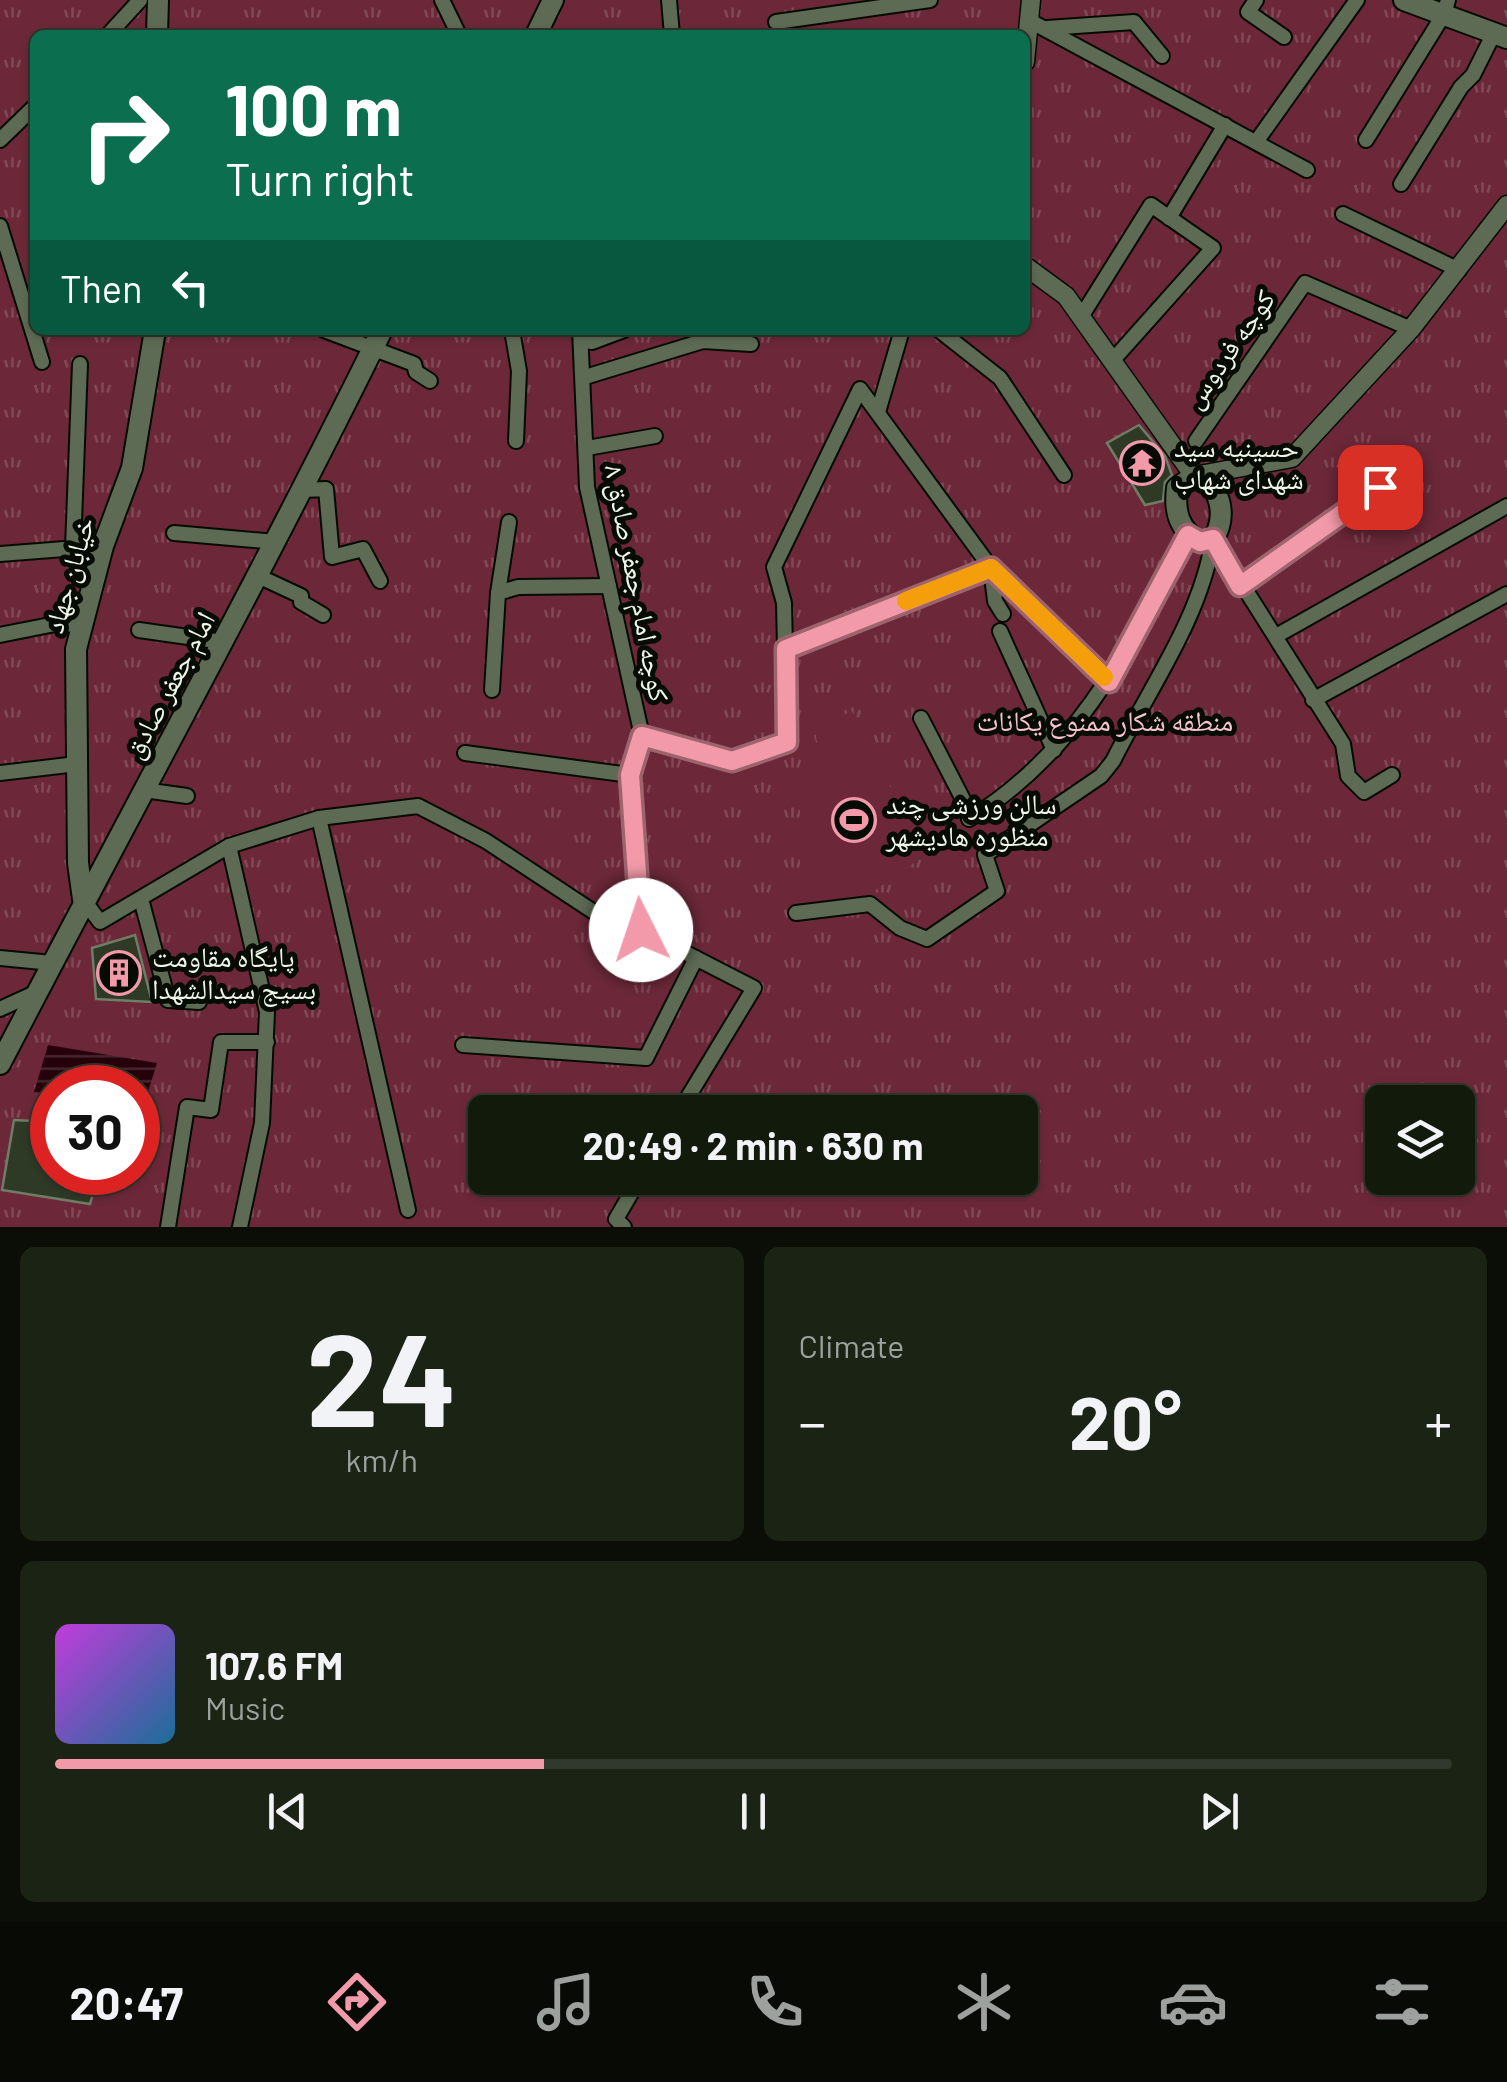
<!DOCTYPE html>
<html lang="en">
<head>
<meta charset="utf-8">
<style>
	body { margin:0; font-family:Barlow,"Noto Naskh Arabic",sans-serif; background:#1b2315; color:#f1f3f6; height:100vh; display:flex; flex-direction:column; font-size:38px; white-space:nowrap }
	* { box-sizing:border-box; margin:0 }
	p { font-size:32px; color:#9ca19d }
	.icon { flex:none; width:55px; height:55px; fill:none; stroke:currentColor; stroke-width:2; stroke-linecap:round; stroke-linejoin:round }
	.map { position:relative; height:1227px; overflow:hidden }
	.sheet { display:flex; flex-direction:column; gap:20px; padding:20px; background:#0a0e07; flex:1 }
	.sheet>* { flex:none }
	.hud { position:absolute; left:30px; top:30px; width:1000px; height:305px; border-radius:15px; box-shadow:0 2px 8px #0004,0 0 0 2px #31382d; background:#0b6e4f; color:#fff; overflow:hidden }
	.fabs { position:absolute; left:1365px; top:1085px; display:grid; gap:20px }
	.fabs a { display:grid; place-items:center; width:110px; height:110px; border-radius:15px; background:#121a0c; box-shadow:0 2px 8px #0004,0 0 0 2px #31382d; font-size:50px }
	.speed { position:absolute; left:30px; top:1065px; display:flex; gap:20px; font-size:50px; font-weight:700; text-align:center }
	.speed>* { display:grid; place-content:center; width:130px; height:130px; border-radius:50%; background:#121a0c; box-shadow:0 2px 8px #0004,0 0 0 2px #31382d; line-height:1 }
	.speed .limit { border:15px solid #d22; background:#fff; color:#111 }
	.pin { position:absolute; display:grid; place-items:center; width:85px; height:85px; color:#fff; margin:-42px; border-radius:20px; box-shadow:0 5px 15px #0006 }
	.me { position:absolute; width:110px; margin:-55px; rotate:356deg; stroke-linejoin:round; filter:drop-shadow(0 0 8px #0008) }
	.turn { display:flex; align-items:center; gap:35px; height:210px; padding:0 30px; font-size:45px }
	.turn .icon { width:130px; height:130px; stroke-width:2.5 }
	.turn b { display:block; font-size:70px; line-height:85px }
	.then { display:flex; align-items:center; height:95px; padding:0 30px; background:#0003; gap:20px; font-size:38px }
	.big { font-size:75px; font-weight:700; line-height:1.1 }
	.sheet .widget { flex:1; display:flex; flex-direction:column; justify-content:center; gap:15px; min-width:0; padding:0 35px; border-radius:15px; background:#1b2315 }
	.sheet .dial { align-items:center; gap:0 }
	.dial b { font-size:130px; line-height:1 }
	.song { display:flex; align-items:center; gap:30px }
	.cover { width:120px; height:120px; border-radius:15px; background:linear-gradient(135deg,hsl(290 70% 55%),hsl(200 70% 35%)) }
	.played { height:10px; border-radius:5px; background:linear-gradient(90deg,#f39aaa 35%,#31382d 35%) }
	.keys { display:flex; justify-content:space-around; direction:ltr }
	.heat { display:flex; justify-content:space-between; align-items:center; font-size:55px; direction:ltr }
	.sheet .tiles { flex:1; display:grid; gap:20px; grid-template-columns:1fr 1fr }
	.widget:last-child { grid-column:span 2 }
	.trip { position:absolute; left:468px; top:1095px; width:570px; height:100px; border-radius:15px; background:#121a0c; box-shadow:0 2px 8px #0004,0 0 0 2px #31382d; font-weight:700; line-height:100px; text-align:center }
	.tabs { display:flex; height:160px; justify-content:space-around; align-items:center; background:#070a05; color:#9ca19d }
	.tabs .icon { width:70px; height:70px }
	.tabs .on { color:#f39aaa }
	.tabs b { font-size:45px; color:#f1f3f6 }
	.map>svg:first-child { display:block }
	.park { fill:url(#park-tufts); fill-rule:evenodd }
	.pitch { fill:#6c2839 }
	.water { fill:url(#water-rules) }
	.building { fill:#2e3a26; stroke:#6f7d66; stroke-width:2.5 }
	.lines { fill:none; stroke-linecap:round; stroke-linejoin:round }
	.service-casing { stroke:#040c00; stroke-width:10 }
	.minor-casing { stroke:#040c00; stroke-width:18 }
	.tertiary-casing { stroke:#040c00; stroke-width:21 }
	.secondary-casing { stroke:#040c00; stroke-width:24 }
	.service { stroke:#5d6a54; stroke-width:6 }
	.minor { stroke:#5d6a54; stroke-width:14 }
	.tertiary { stroke:#5d6a54; stroke-width:18 }
	.secondary { stroke:#5d6a54; stroke-width:20 }
	.route-casing { stroke:#9e646e; stroke-width:25 }
	.route { stroke:#f39aaa; stroke-width:18 }
	.slow { stroke:#f59e0b; stroke-width:18 }
	.labels { text-anchor:middle; stroke-width:10; stroke-linejoin:round; paint-order:stroke }
	.street-label { font-size:28px; fill:#eef6e9; stroke:#060b04 }
	.poi-label { font-size:28px; fill:#eef6e9; stroke:#060b04; text-anchor:start }
	.park-label { font-size:28px; fill:#f5c3cb; stroke:#060b04 }
</style>
</head>
<body>
<div class="map">
<svg width="1507" height="1227" viewBox="0 0 1507 1227">
	<defs>
		<pattern id="park-tufts" width="24" height="20" patternUnits="userSpaceOnUse" patternTransform="scale(2.5)"><rect width="24" height="20" fill="#6c2839"/><path d="M3 7l-1-3M5 7V3M7 7l1-3M15 17l-1-3M17 17v-4M19 17l1-3" fill="none" stroke="#814856"/></pattern>
		<pattern id="water-rules" width="6" height="5" patternUnits="userSpaceOnUse" patternTransform="scale(2.5)"><rect width="6" height="5" fill="#26000a"/><path d="M0 2.5h6" fill="none" stroke="#46262e"/></pattern>
	</defs>
	<rect width="100%" height="100%" fill="#182310"/>
	<path class="park" d="M 0,0 L 1507,0 L 1507,1227 L 0,1227 ZM 35,35 L 1025,35 L 1025,330 L 35,330 ZM 52,1088 L 138,1088 L 138,1172 L 52,1172 ZM 1382,1102 L 1458,1102 L 1458,1178 L 1382,1178 ZM 485,1112 L 1020,1112 L 1020,1178 L 485,1178 Z"/>
	<path class="pitch" d="M 852,711 L 925,855 L 853,906 L 800,903 L 800,785 L 822,775 L 815,730 Z"/>
	<path class="water" d="M 48,1045 L 157,1063 L 142,1111 L 138,1110 L 138,1088 L 52,1088 L 52,1095 L 34,1092 Z"/>
	<g class="building">
		<path d="M 1139,425 L 1165,456 L 1172,475 L 1165,482 L 1163,501 L 1145,505 L 1107,443 Z"/>
		<path d="M 135,935 L 152,1002 L 96,999 L 92,948 Z"/>
		<path d="M 14,1120 L 52,1122 L 52,1172 L 99,1172 L 90,1204 L 2,1190 Z"/>
	</g>
	<g class="lines">
		<g class="service-casing">
			<path id="service" d="M 788,649 L 990,568"/>
		</g>
		<g class="minor-casing">
			<g id="minor">
				<path d="M 442,0 L 459,35"/>
				<path d="M 669,0 L 672,35"/>
				<path d="M 1256,0 L 1248,12 L 1284,37"/>
				<path d="M 1030,21 L 1307,170"/>
				<path d="M 776,22 L 930,0"/>
				<path d="M 1047,28 L 1134,22 L 1162,56"/>
				<path d="M 108,35 L 140,0"/>
				<path d="M 0,140 L 35,106"/>
				<path d="M 1366,140 L 1444,14 L 1448,0"/>
				<path d="M 1256,142 L 1357,0"/>
				<path d="M 1401,184 L 1461,87 L 1473,75 L 1494,33"/>
				<path d="M 1343,214 L 1459,270"/>
				<path d="M 1169,218 L 1225,125"/>
				<path d="M 0,226 L 42,362"/>
				<path d="M 1081,317 L 1151,205 L 1213,248 L 1113,360"/>
				<path d="M 324,330 L 414,364 L 416,372 L 430,381"/>
				<path d="M 512,330 L 519,371 L 516,441"/>
				<path d="M 580,330 L 587,487 L 642,736 L 630,775 L 641,930 L 754,988 L 679,1112"/>
				<path d="M 939,330 L 1000,378 L 1064,475"/>
				<path d="M 581,340 L 592,342 L 624,330"/>
				<path d="M 585,377 L 703,341 L 751,344"/>
				<path d="M 878,412 L 902,330"/>
				<path d="M 1196,441 L 1305,283 L 1411,329"/>
				<path d="M 587,448 L 655,436"/>
				<path d="M 303,490 L 326,489 L 332,557 L 363,549 L 380,581"/>
				<path d="M 174,533 L 276,542"/>
				<path d="M 1214,540 L 1343,744 L 1348,776 L 1364,792 L 1392,775"/>
				<path d="M 73,548 L 80,364"/>
				<path d="M 0,554 L 103,546"/>
				<path d="M 992,568 L 1109,681"/>
				<path d="M 258,576 L 301,596 L 301,602 L 323,615"/>
				<path d="M 1240,586 L 1408,467"/>
				<path d="M 498,593 L 518,587 L 609,586"/>
				<path d="M 139,630 L 223,642"/>
				<path d="M 1000,631 L 1054,750"/>
				<path d="M 0,635 L 55,624 L 82,625"/>
				<path d="M 1276,636 L 1507,506"/>
				<path d="M 492,690 L 498,593 L 509,522"/>
				<path d="M 1313,700 L 1507,594"/>
				<path d="M 921,718 L 972,817"/>
				<path d="M 642,736 L 732,761 L 787,742 L 784,603 L 774,567 L 860,389 L 991,568 L 995,601 L 1003,614"/>
				<path d="M 465,753 L 630,775"/>
				<path d="M 0,773 L 77,764"/>
				<path d="M 144,790 L 187,796"/>
				<path d="M 319,818 L 408,1210"/>
				<path d="M 969,819 C 1079,752 1130,645 1188,535"/>
				<path d="M 229,846 L 267,1012 L 262,1123 L 240,1227"/>
				<path d="M 83,899 L 100,922 L 229,846 L 319,818 L 418,806 L 486,841 L 612,924 L 641,930"/>
				<path d="M 141,899 L 168,1000 L 199,1002"/>
				<path d="M 796,913 L 870,904 L 900,928 L 927,939 L 997,891 L 985,855 L 1101,776 L 1113,761 C 1148,690 1201,618 1213,539"/>
				<path d="M 0,958 L 52,963"/>
				<path d="M 0,1009 L 37,992"/>
				<path d="M 463,1045 L 646,1058 L 696,958"/>
				<path d="M 168,1227 L 187,1107 L 211,1110 L 221,1042 L 267,1042"/>
				<path d="M 624,1227 L 616,1219 L 640,1178"/>
			</g>
		</g>
		<g class="tertiary-casing">
			<g id="tertiary">
				<path d="M 1025,62 L 1031,0"/>
				<path d="M 1025,266 L 1066,296 L 1194,476 L 1292,458 L 1411,329 L 1507,205"/>
			</g>
		</g>
		<g class="secondary-casing">
			<g id="secondary">
				<path d="M 1404,0 L 1507,38"/>
				<path d="M 157,35 L 158,0"/>
				<path d="M 536,35 L 553,0"/>
				<path d="M 1194,476 C 1221,482 1228,518 1213,539 L 1200,542 C 1179,530 1174,512 1177,488 Z"/>
				<path d="M 83,899 L 78,863 L 76,649 L 103,546 L 132,468 L 155,330"/>
				<path d="M 0,1064 C 127,819 260,578 382,330"/>
			</g>
		</g>
		<use href="#service" class="service"/>
		<use href="#minor" class="minor"/>
		<use href="#tertiary" class="tertiary"/>
		<use href="#secondary" class="secondary"/>
	</g>
	<g class="lines">
		<g class="route-casing">
			<path id="route" d="M 641,930 L 630,775 L 642,736 L 732,761 L 787,742 L 786,649 L 991,568 L 1109,682 L 1188,535 L 1200,542 L 1213,539 L 1240,586 L 1380,487"/>
		</g>
		<use href="#route" class="route"/>
		<path class="slow" d="M 906,601 L 991,568 L 1104,677"/>
	</g>
	<defs>
		<g id="temple-ring" transform="scale(2.25)"><circle r="9.5" fill="#060b04" stroke="#f39aaa" stroke-width="1.5"/><path d="M0-6L5-2H3V0L6.5 2.5H4V6H1.5V3h-3V6H-4V2.5H-6.5L-3 0V-2H-5Z" fill="#f39aaa"/></g>
		<g id="stadium-ring" transform="scale(2.25)"><circle r="9.5" fill="#060b04" stroke="#f39aaa" stroke-width="1.5"/><path d="M0-5a6.5 5 0 1 0 0 10a6.5 5 0 1 0 0-10ZM-3.5-1.8h7v3.6h-7Z" fill="#f39aaa"/></g>
		<g id="building-ring" transform="scale(2.25)"><circle r="9.5" fill="#060b04" stroke="#f39aaa" stroke-width="1.5"/><path d="M-4-6H4V6H1V3H-1V6H-4ZM-2.5-4.3h1.7v1.8h-1.7ZM.8-4.3h1.7v1.8H.8ZM-2.5-1h1.7V.8h-1.7ZM.8-1h1.7V.8H.8Z" fill="#f39aaa"/></g>
	</defs>
	<g fill-rule="evenodd">
		<use href="#temple-ring" x="1142" y="463"/>
		<use href="#stadium-ring" x="854" y="820"/>
		<use href="#building-ring" x="119" y="973"/>
	</g>
	<g class="labels">
		<g class="street-label">
			<text transform="translate(1229 349) rotate(-55)" y="10">کوچه فردوس</text>
			<text transform="translate(69 575) rotate(-74)" y="10">خیابان جهاد</text>
			<text transform="translate(637 583) rotate(79)" y="10">کوچه امام جعفر صادق ۸</text>
			<text transform="translate(169 685) rotate(-62)" y="10">امام جعفر صادق</text>
		</g>
		<g class="poi-label">
			<text x="1174" y="457">حسینیه سید<tspan x="1174" dy="32">شهدای شهاب</tspan></text>
			<text x="886" y="814">سالن ورزشی چند<tspan x="886" dy="32">منظوره هادیشهر</tspan></text>
			<text x="152" y="967">پایگاه مقاومت<tspan x="152" dy="32">بسیج سیدالشهدا</tspan></text>
		</g>
		<g class="park-label">
			<text x="1105" y="731">منطقه شکار ممنوع یکانات</text>
		</g>
	</g>
</svg>
<div class="fabs">
<a><svg class="icon" aria-label="layers" viewBox="0 0 24 24"><path d="M12 4l9 5-9 5-9-5zM3 14l9 5 9-5"/></svg></a>
</div>
<div class="speed"><div class="limit">30</div></div>
<div class="pin" style="left:1380px;top:487px;background:#d93025"><svg class="icon" aria-label="arrive" viewBox="0 0 24 24"><path d="M6 21V4h12l-3 4 3 4H6"/></svg></div>
<svg class="me" style="left:641px;top:930px" viewBox="-20 -20 40 40"><circle r="19" fill="#fff"/><path d="M0-13L10 11 0 6-10 11z" fill="#f39aaa"/></svg>
<div class="trip">20:49 · 2 min · 630 m</div>
<div class="hud">
<div class="turn"><svg class="icon" aria-label="right" viewBox="0 0 24 24"><path d="M7 20v-9h11M14 6l5 5-5 5"/></svg><div><b>100 m</b>Turn right</div></div>
<div class="then">Then<svg class="icon" aria-label="left" viewBox="0 0 24 24"><path d="M17 20v-9H6M10 6l-5 5 5 5"/></svg></div>
</div>
</div>
<section class="sheet">
<div class="tiles">
<div class="widget dial"><b>24</b><p>km/h</p></div>
<div class="widget"><p>Climate</p>
<div class="heat"><a>−</a><b class="big">20°</b><a>+</a></div>
</div>
<div class="widget">
<div class="song"><i class="cover"></i><div><b>107.6 FM</b><p>Music</p></div></div>
<div class="played"></div>
<div class="keys"><svg class="icon" aria-label="previous" viewBox="0 0 24 24"><path d="M18 5L8 12l10 7zM5 5v14"/></svg><svg class="icon" aria-label="pause" viewBox="0 0 24 24"><path d="M8 5v14M16 5v14"/></svg><svg class="icon" aria-label="next" viewBox="0 0 24 24"><path d="M6 5l10 7-10 7zM19 5v14"/></svg></div>
</div>
</div>
</section>
<nav class="tabs">
<b>20:47</b>
<svg class="icon on" aria-label="directions" viewBox="0 0 24 24"><path d="M12 3l9 9-9 9-9-9zM9 14v-3h6M13 9l2 2-2 2"/></svg>
<svg class="icon" aria-label="music" viewBox="0 0 24 24"><path d="M9 18V5l10-2v13"/><circle cx="6" cy="18" r="3"/><circle cx="16" cy="16" r="3"/></svg>
<svg class="icon" aria-label="phone" viewBox="0 0 24 24"><path d="M5 4h4l2 5-3 2q2 4 5 5l2-3 5 2v4C11 20 4 13 5 4z"/></svg>
<svg class="icon" aria-label="climate" viewBox="0 0 24 24"><path d="M12 3v18M4 7l16 10M4 17L20 7"/></svg>
<svg class="icon" aria-label="car" viewBox="0 0 24 24"><path d="M5 17H2v-5l4-1 3-4h7l3 4 3 1v5h-3M9 17h6M6 11h13"/><circle cx="7" cy="17" r="2"/><circle cx="17" cy="17" r="2"/></svg>
<svg class="icon" aria-label="filters" viewBox="0 0 24 24"><path d="M4 7h16M4 17h16"/><circle cx="9" cy="7" r="2"/><circle cx="15" cy="17" r="2"/></svg>
</nav>
</body>
</html>
